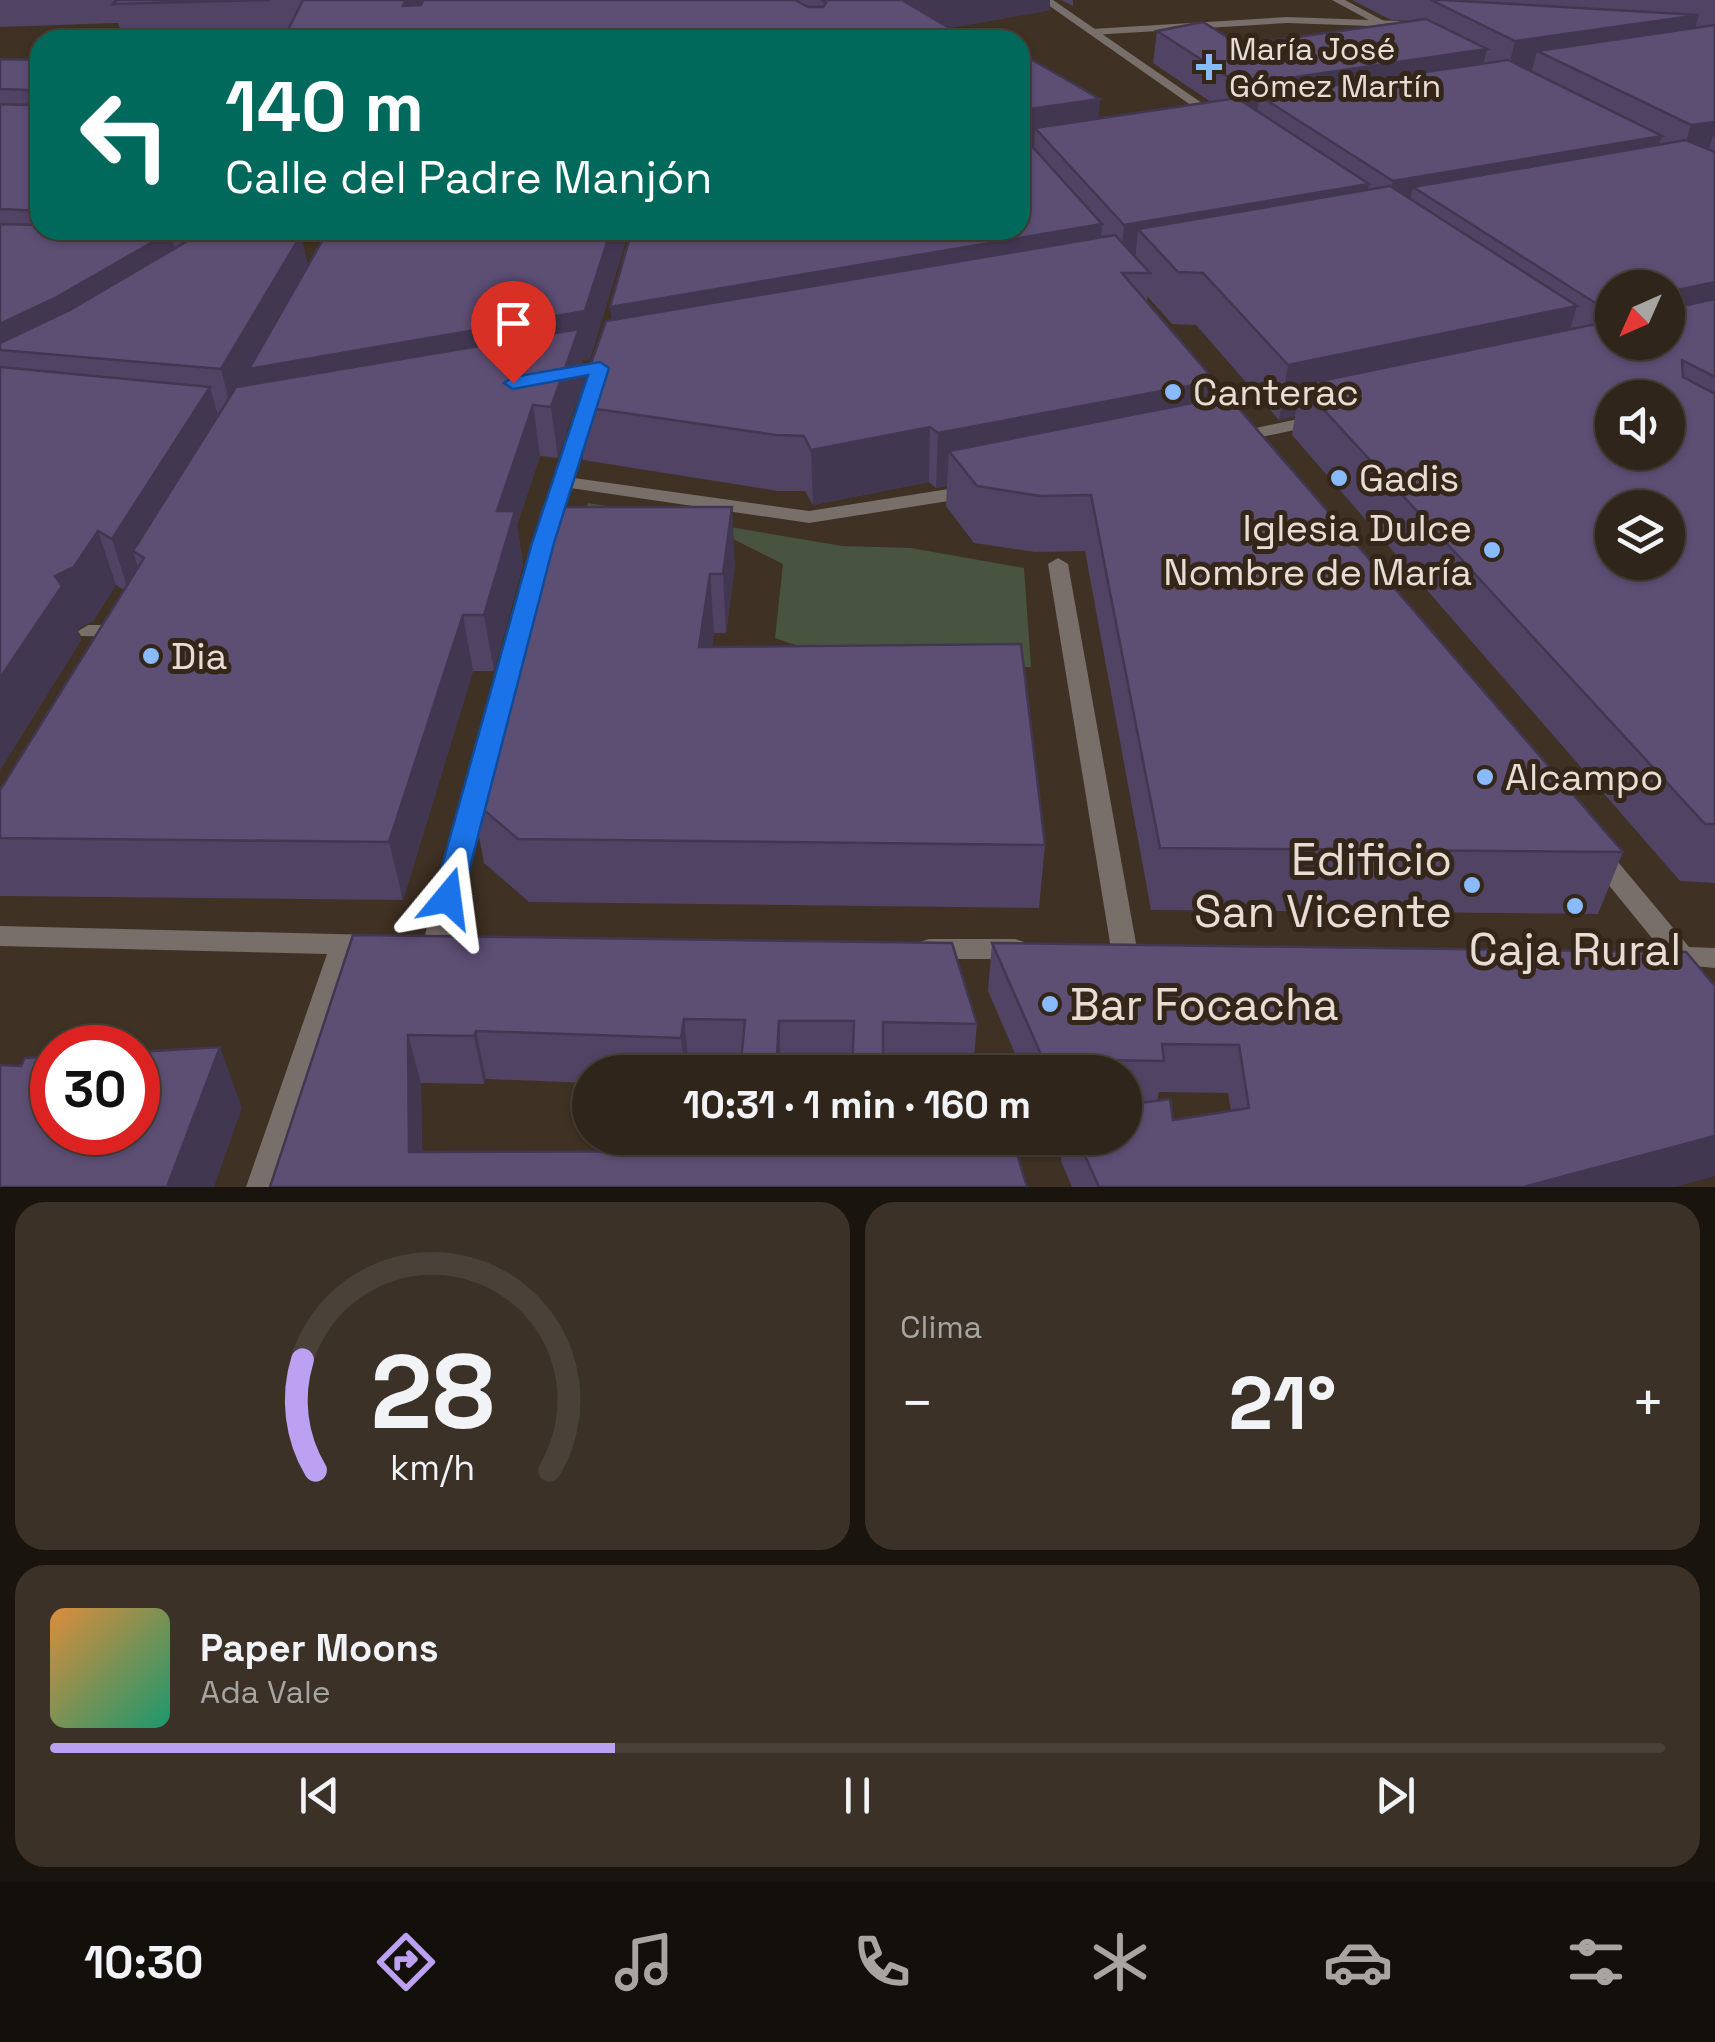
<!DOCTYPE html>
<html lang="es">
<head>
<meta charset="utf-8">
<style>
	body { margin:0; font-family:"Space Grotesk",sans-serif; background:#3b3127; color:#f1f3f6; height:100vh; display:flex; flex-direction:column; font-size:38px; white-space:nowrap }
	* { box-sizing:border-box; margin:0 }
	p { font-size:32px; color:#a7a5a2 }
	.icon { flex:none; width:55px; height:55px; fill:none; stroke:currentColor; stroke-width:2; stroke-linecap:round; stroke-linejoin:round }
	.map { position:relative; height:1187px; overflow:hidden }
	.panel { display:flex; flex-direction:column; gap:15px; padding:15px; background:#1a140e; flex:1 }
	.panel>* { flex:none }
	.guide { position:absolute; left:30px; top:30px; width:1000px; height:210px; border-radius:30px; box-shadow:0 2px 8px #0004,0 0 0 2px #4a4239; background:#00695c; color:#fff; overflow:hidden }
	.needle { width:65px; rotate:225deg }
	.buttons { position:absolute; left:1595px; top:270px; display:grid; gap:20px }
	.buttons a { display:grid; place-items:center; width:90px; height:90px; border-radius:50%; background:#2f251a; box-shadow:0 2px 8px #0004,0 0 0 2px #4a4239; font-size:50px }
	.speed { position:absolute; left:30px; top:1025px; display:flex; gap:20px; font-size:50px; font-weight:700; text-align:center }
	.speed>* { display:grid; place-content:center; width:130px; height:130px; border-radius:50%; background:#2f251a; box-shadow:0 2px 8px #0004,0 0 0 2px #4a4239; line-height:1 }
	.speed .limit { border:15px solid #d22; background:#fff; color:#111 }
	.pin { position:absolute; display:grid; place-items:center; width:85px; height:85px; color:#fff; margin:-102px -42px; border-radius:50% 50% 50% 0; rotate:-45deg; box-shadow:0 0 10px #0007 }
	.pin .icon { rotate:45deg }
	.me { position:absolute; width:110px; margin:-55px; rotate:16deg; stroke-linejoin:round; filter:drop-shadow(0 0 8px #0008) }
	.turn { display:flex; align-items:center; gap:35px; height:210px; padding:0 30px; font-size:45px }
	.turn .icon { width:130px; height:130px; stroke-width:2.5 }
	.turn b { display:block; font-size:70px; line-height:85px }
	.big { font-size:75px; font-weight:700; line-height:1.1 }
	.panel .widget { flex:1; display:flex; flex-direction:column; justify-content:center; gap:15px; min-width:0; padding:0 35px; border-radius:30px; background:#3b3127 }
	.panel .dial { align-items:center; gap:0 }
	.dial svg { height:260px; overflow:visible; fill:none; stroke:#4a4239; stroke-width:7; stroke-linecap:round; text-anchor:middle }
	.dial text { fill:#f1f3f6; stroke:none }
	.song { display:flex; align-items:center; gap:30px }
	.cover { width:120px; height:120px; border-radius:15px; background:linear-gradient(135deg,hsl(30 70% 55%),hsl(160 70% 35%)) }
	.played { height:10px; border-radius:5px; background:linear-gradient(90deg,#bca0f2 35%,#4a4239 35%) }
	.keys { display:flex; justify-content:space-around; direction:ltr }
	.heat { display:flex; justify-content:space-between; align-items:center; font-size:55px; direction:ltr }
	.panel .tiles { flex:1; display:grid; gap:15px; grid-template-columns:1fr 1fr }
	.widget:last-child { grid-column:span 2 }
	.trip { position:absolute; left:572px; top:1055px; width:570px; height:100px; border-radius:50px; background:#2f251a; box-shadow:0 2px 8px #0004,0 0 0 2px #4a4239; font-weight:700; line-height:100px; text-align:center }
	.dock { display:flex; height:160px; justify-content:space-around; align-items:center; background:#130f0a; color:#a7a5a2 }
	.dock .icon { width:70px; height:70px }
	.dock .active { color:#bca0f2 }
	.dock b { font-size:45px; color:#f1f3f6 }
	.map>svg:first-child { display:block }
	.green { fill:#48543f }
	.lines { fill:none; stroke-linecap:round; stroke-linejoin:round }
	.pedestrian { fill:#786e6a; fill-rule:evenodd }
	.minor { fill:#786e6a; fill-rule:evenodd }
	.tertiary { fill:#786e6a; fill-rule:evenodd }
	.wall { fill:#504364; fill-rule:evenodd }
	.shaded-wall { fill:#413751 }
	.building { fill:#5d4e74; stroke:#413751; stroke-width:2.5; fill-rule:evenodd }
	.route { fill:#1a73e8; stroke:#114b97; stroke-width:2.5 }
	.poi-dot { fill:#88bafc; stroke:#342719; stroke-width:4 }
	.labels { text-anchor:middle; stroke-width:10; stroke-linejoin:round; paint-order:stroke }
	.far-poi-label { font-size:32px; fill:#e7ddd5; stroke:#342719; text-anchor:start }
	.poi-label { font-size:38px; fill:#e7ddd5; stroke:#342719; text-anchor:start }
	.near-poi-label { font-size:45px; fill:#e7ddd5; stroke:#342719; text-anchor:end }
</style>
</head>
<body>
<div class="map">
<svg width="1715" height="1187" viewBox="0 0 1715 1187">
	<rect width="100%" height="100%" fill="#3f3123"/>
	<path class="green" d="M 588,503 L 842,546 L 911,548 L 1024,568 L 1031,667 L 859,667 L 775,638 L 783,564 L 727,536 L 577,534 Z"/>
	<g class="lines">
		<g class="pedestrian">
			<path d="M 1287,17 L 1399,21 L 1404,24 L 1399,27 L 1287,23 L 1092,35 L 1087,32 L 1092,29 Z"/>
			<path d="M 1058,558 L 1068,564 L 1137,949 L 1133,956 L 1124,959 L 1115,956 L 1111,949 L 1048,564 Z"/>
			<path d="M 88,625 L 120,625 L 130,631 L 120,637 L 81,636 L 78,631 Z"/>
		</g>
		<g class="minor">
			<path d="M 1332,0 L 1345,0 L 1412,36 L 1402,38 Z"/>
			<path d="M 587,404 L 596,409 L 574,478 L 809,511 L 974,485 L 983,491 L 974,497 L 809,523 L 570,488 L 557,529 L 555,533 L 541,533 L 539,529 L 578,409 Z"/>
			<path d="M 1317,415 L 1323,416 L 1326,420 L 1323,424 L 1233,443 L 1224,438 L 1227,434 Z"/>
			<path d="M 480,770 L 488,772 L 491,778 L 448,945 L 444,952 L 435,955 L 426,952 L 422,945 L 469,778 L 472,772 Z"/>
			<path d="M 0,926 L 375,935 L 384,938 L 388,945 L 384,952 L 352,954 L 276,1187 L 246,1187 L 327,954 L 0,946 Z"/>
			<path d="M 929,939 L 1015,939 L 1024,942 L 1028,949 L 1024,956 L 1015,959 L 929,959 L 920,956 L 916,949 L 920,942 Z"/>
		</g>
		<g class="tertiary">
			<path d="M 1041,0 L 1053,0 L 1225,119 L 1215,122 Z"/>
			<path d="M 1599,847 L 1608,850 L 1689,947 L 1715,948 L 1715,968 L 1673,964 L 1590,862 L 1587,856 L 1590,850 Z"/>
		</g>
	</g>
	<g class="wall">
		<path d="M 0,0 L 1050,0 L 1050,10 L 950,28 L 284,36 L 160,40 L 123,40 L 118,23 L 0,27 Z"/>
		<path d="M 1061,0 L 1073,0 L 1073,6 Z"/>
		<path d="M 1352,0 L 1715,0 L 1715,883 L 1680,881 L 1292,435 L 1295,416 L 1279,420 L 1196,325 L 1172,324 L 1147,296 L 1147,302 L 1212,399 L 1623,852 L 1598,914 L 1151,910 L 1085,551 L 1035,552 L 974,543 L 946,506 L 947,486 L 936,488 L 929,482 L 813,505 L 805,491 L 778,491 L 583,460 L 576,406 L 612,320 L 1020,53 L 1098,118 L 1211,102 L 1153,63 L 1157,31 L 1240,45 L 1410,21 L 1391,20 ZM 1612,288 L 1668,342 L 1612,342 Z"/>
		<path d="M 0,59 L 40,60 L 40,230 L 227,230 L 225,233 L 301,235 L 308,266 L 338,237 L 342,230 L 629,230 L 590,359 L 582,360 L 584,378 L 558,458 L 540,456 L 517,525 L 523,564 L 494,671 L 473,671 L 403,900 L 0,896 L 0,790 L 124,590 L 116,585 L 93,621 L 77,629 L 81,640 L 0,770 Z"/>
		<path d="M 735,565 L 726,633 L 714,633 L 712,647 L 1045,845 L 1039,908 L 529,902 L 484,863 L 472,800 L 518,637 L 514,611 Z"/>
		<path d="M 353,935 L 977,1024 L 973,1071 L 781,1068 L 781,1072 L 740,1072 L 740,1068 L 689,1067 L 688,1072 L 590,1072 L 590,1083 L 486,1079 L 484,1084 L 421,1083 L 422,1152 L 270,1187 Z"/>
		<path d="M 992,943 L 1676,1187 L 1072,1187 L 1061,1161 L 1064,1138 L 1125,1138 L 1125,1072 L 1023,1072 L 988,991 ZM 1159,1092 L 1228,1093 L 1231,1111 L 1173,1120 L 1157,1101 Z"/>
	</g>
	<g class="shaded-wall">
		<path d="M 406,0 L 430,0 L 410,40 L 403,6 Z"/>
		<path d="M 902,0 L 1050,0 L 1050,10 L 901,37 Z"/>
		<path d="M 1699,15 L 1688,51 L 1537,51 L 1531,74 L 1506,78 L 1515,41 Z"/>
		<path d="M 1487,49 L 1479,82 L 1260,96 L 1257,115 L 1236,119 L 1241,85 Z"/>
		<path d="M 1100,99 L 1097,140 L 1035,128 L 1034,149 L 1020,151 L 1020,123 L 1022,110 Z"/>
		<path d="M 1715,122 L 1715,137 L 1713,136 L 1704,163 L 1678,167 L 1691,125 Z"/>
		<path d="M 1662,136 L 1650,172 L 1413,187 L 1407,215 L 1385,219 L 1393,181 Z"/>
		<path d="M 1369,184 L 1362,223 L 1138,229 L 1135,263 L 1120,265 L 1124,225 Z"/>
		<path d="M 1102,224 L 1098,269 L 615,354 L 610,307 Z"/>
		<path d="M 196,230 L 227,230 L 204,262 Z"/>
		<path d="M 611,230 L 629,230 L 590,359 L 582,360 L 584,378 L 558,458 L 551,407 L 567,363 L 234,420 L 221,369 L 301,235 L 311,281 Z"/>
		<path d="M 170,232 L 183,277 L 0,350 L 0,324 Z"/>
		<path d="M 1715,282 L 1715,324 L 1668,336 L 1668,292 Z"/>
		<path d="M 1612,303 L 1612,342 L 1586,354 L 1600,306 Z"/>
		<path d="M 1577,306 L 1561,359 L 1301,385 L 1295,416 L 1279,420 L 1288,365 Z"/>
		<path d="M 1215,381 L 1207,435 L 949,451 L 947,486 L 936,488 L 938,433 Z"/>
		<path d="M 210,387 L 224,437 L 133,551 L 140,575 L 129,593 L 112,539 Z"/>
		<path d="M 533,405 L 540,456 L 517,525 L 523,564 L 494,671 L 484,615 L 497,511 Z"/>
		<path d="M 930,427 L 929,482 L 813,505 L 811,450 Z"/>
		<path d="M 732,507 L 735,565 L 726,633 L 723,574 Z"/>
		<path d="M 98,531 L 116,585 L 93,621 L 77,629 L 81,640 L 0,770 L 0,678 L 55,576 Z"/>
		<path d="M 710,574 L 714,633 L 703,708 L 699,647 Z"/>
		<path d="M 463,615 L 473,671 L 403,900 L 389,842 Z"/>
		<path d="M 684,1019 L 689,1067 L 688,1072 L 685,1072 L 681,1038 Z"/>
		<path d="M 779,1021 L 781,1072 L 776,1072 Z"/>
		<path d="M 476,1031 L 486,1079 L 484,1084 L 474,1036 Z"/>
		<path d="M 408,1035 L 421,1083 L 422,1187 L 409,1152 Z"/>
		<path d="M 220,1047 L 242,1108 L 214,1187 L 167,1187 Z"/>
		<path d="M 1715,1136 L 1715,1176 L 1676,1187 L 1523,1187 Z"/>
	</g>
	<g class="building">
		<path d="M 117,0 L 270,0 L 113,4 Z"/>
		<path d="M 303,0 L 406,0 L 403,6 L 421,5 L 423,0 L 795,0 L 808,7 L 823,7 L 826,3 L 822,0 L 905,0 L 902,0 L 970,40 L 283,40 Z"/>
		<path d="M 1431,0 L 1444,0 L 1699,15 L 1515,41 Z"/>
		<path d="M 1426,19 L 1487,49 L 1241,85 L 1157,31 L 1203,22 L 1240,45 Z"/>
		<path d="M 1715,25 L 1715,122 L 1691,125 L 1537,51 Z"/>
		<path d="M 1020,53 L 1100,99 L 1022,110 L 1020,123 Z"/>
		<path d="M 0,59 L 40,60 L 40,211 L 0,209 L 0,104 L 27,105 L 31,101 L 28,90 L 0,89 Z"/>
		<path d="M 1508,60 L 1662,136 L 1393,181 L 1260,96 Z"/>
		<path d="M 1237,98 L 1369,184 L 1124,225 L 1035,128 Z"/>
		<path d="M 1020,133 L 1102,224 L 610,307 L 632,230 L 1020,230 Z"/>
		<path d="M 1686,140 L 1715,152 L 1715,282 L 1668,292 L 1668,288 L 1612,288 L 1612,303 L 1600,306 L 1413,187 Z"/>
		<path d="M 1390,186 L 1577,306 L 1288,365 L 1203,273 L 1178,272 L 1138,229 Z"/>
		<path d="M 0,224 L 40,225 L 40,230 L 133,230 L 170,232 L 55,298 L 0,324 Z"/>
		<path d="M 342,230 L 611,230 L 585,311 L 249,369 L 325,236 L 338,237 Z"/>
		<path d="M 201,233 L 301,235 L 221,369 L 0,350 L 0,343 L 70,310 Z"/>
		<path d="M 1115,235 L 1150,273 L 1122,273 L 1215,381 L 938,433 L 930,427 L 811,450 L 804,436 L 776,435 L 576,406 L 606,321 Z"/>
		<path d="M 1715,299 L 1715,377 L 1682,360 L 1683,377 L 1715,394 L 1715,824 L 1705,824 L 1301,385 L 1596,324 L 1612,335 L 1612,342 L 1624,342 L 1639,352 L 1661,352 L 1663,346 L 1658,342 L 1668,342 L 1668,309 ZM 1612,398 L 1668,398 L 1668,452 L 1612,452 ZM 1612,508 L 1668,508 L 1668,562 L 1612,562 Z"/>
		<path d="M 579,329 L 551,407 L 533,405 L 497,511 L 515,511 L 484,615 L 463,615 L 389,842 L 0,838 L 0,790 L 144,558 L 133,551 L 236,387 Z"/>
		<path d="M 0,367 L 210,387 L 112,539 L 98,531 L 74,567 L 55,576 L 62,586 L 0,678 Z"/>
		<path d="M 1228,396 L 1623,852 L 1160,848 L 1091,495 L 1040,496 L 977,486 L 949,451 Z"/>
		<path d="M 543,507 L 732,507 L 723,574 L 710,574 L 699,647 L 1021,644 L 1045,845 L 518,839 L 472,800 L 525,611 L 514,611 Z"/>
		<path d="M 353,935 L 952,943 L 977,1024 L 883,1022 L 883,1072 L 852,1072 L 854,1021 L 779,1021 L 776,1072 L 740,1072 L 745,1020 L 684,1019 L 681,1038 L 476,1031 L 474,1036 L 408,1035 L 409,1152 L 752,1151 L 753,1138 L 1012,1138 L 1027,1187 L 270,1187 Z"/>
		<path d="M 992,943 L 1686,952 L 1715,986 L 1715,1136 L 1523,1187 L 1099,1187 L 1077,1138 L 1125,1138 L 1125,1105 L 1170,1099 L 1173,1120 L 1249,1108 L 1239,1045 L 1162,1044 L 1164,1061 L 1043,1059 Z"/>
		<path d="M 220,1047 L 167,1187 L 0,1187 L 0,1065 L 21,1066 L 25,1058 L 52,1056 L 52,1132 L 138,1132 L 138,1052 Z"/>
	</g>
	<path class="route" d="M 600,362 L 609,368 L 554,543 L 462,898 L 458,906 L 448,909 L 437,906 L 433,898 L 532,543 L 588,375 L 513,389 L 504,383 L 513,377 Z"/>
	<g class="poi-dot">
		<path d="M1204 52h10v10h10v10h-10v10h-10v-10h-10v-10h10z"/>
		<circle cx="1173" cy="392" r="10"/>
		<circle cx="1339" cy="478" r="10"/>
		<circle cx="1492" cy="550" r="10"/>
		<circle cx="151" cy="656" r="10"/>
		<circle cx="1485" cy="777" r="10"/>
		<circle cx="1472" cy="885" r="10"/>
		<circle cx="1575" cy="906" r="10"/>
		<circle cx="1050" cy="1004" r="10"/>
	</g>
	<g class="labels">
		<g class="far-poi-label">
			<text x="1229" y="60">María José<tspan x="1229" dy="37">Gómez Martín</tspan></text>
		</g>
		<g class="poi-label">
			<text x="1193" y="405">Canterac</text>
			<text x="1359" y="491">Gadis</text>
			<text x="1472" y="541" text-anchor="end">Iglesia Dulce<tspan x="1472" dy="44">Nombre de María</tspan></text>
			<text x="171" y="669">Dia</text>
			<text x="1505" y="790">Alcampo</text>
		</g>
		<g class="near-poi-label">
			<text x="1452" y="875">Edificio<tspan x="1452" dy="52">San Vicente</tspan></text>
			<text x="1575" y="965" text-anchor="middle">Caja Rural</text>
			<text x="1070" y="1020" text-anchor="start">Bar Focacha</text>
		</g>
	</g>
</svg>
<div class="buttons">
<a><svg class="needle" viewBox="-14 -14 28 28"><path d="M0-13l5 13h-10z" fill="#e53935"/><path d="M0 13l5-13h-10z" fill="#a7a5a2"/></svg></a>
<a><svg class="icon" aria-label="sound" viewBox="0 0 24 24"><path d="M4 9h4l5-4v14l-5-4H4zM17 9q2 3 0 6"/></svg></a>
<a><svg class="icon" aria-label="layers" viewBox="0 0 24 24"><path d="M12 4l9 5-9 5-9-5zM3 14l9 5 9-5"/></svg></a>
</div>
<div class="speed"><div class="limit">30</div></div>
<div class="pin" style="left:513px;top:383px;background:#d93025"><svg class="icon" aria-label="arrive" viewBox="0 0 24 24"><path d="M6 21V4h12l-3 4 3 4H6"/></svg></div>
<svg class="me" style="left:448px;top:898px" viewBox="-20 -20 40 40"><path d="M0-17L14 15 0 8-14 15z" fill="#1a73e8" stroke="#fff" stroke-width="4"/></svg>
<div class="trip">10:31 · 1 min · 160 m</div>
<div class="guide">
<div class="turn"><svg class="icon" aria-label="left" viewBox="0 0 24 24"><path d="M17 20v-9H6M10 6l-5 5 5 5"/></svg><div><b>140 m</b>Calle del Padre Manjón</div></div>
</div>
</div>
<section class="panel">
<div class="tiles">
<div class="widget dial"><svg viewBox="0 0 100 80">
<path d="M14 69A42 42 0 1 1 86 69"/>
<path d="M14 69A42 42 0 0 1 10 35" stroke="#bca0f2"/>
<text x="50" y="56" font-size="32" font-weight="700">28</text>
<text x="50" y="72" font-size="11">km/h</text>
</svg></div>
<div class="widget"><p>Clima</p>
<div class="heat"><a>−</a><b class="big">21°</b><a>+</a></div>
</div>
<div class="widget">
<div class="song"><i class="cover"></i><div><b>Paper Moons</b><p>Ada Vale</p></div></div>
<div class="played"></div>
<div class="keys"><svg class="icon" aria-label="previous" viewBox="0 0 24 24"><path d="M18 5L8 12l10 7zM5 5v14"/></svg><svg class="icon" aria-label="pause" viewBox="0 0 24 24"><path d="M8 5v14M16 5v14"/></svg><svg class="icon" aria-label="next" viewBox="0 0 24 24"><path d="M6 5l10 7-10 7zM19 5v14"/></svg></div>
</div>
</div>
</section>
<nav class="dock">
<b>10:30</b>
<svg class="icon active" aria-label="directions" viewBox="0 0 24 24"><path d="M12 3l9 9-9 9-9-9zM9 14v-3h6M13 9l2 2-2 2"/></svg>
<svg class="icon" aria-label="music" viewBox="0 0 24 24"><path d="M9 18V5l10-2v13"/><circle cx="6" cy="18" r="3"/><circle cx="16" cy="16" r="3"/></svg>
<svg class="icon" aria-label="phone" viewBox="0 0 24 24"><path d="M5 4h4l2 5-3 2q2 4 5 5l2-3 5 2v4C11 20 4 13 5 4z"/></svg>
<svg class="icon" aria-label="climate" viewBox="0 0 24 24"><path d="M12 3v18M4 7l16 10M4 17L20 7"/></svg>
<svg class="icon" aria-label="car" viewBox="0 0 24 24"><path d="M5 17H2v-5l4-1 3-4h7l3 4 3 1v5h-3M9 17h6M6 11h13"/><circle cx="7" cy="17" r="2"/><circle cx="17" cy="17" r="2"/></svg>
<svg class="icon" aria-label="filters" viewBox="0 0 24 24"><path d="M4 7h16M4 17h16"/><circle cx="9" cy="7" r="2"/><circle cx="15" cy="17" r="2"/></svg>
</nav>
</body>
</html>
